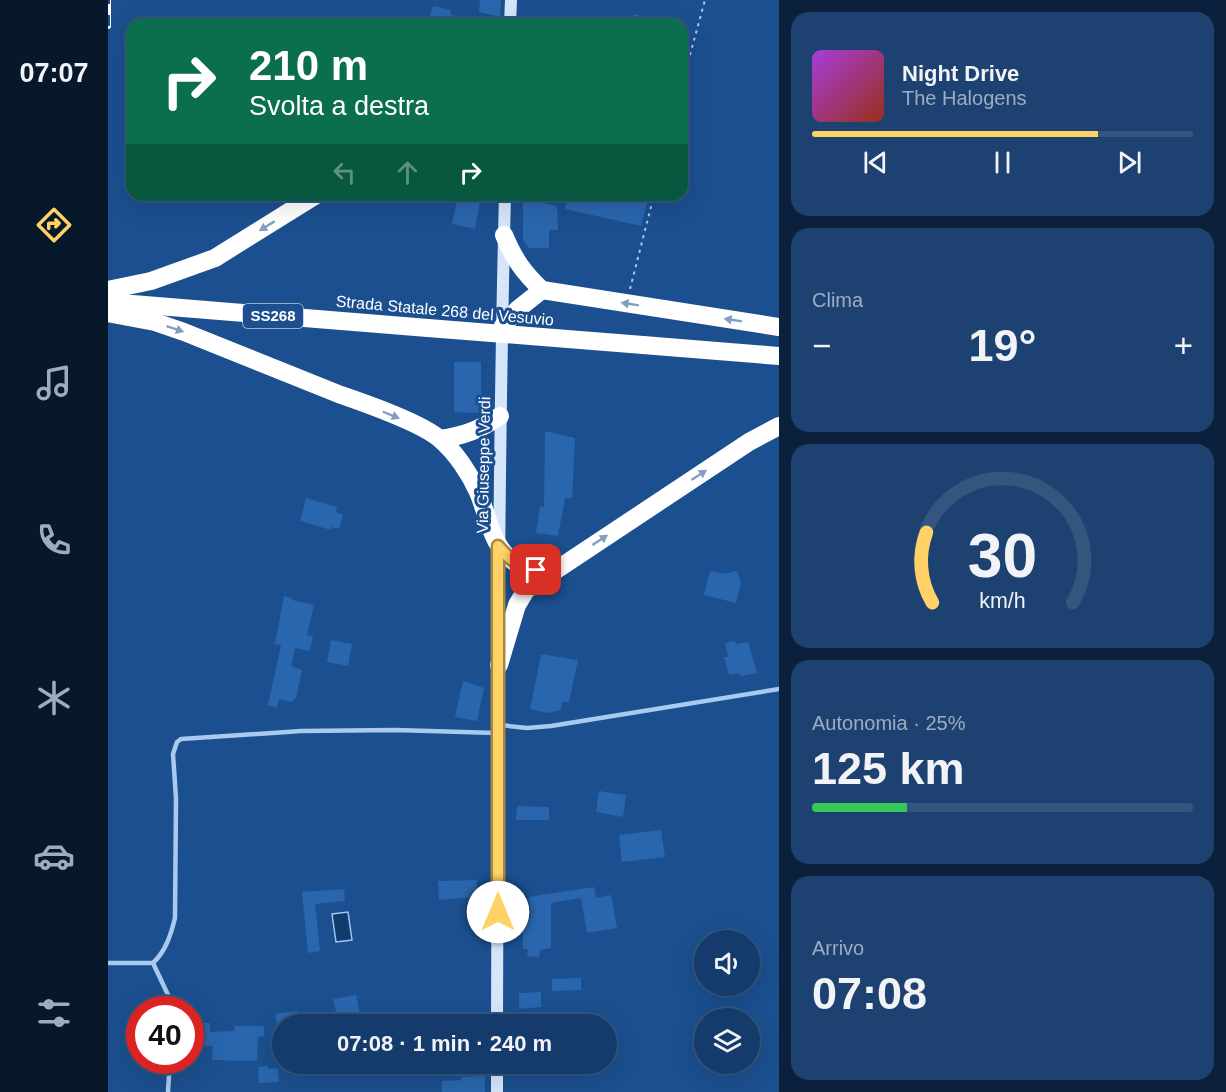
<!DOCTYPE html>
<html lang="it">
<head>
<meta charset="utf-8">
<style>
	body { margin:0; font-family:Helvetica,sans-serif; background:#1d4271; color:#f1f3f6; height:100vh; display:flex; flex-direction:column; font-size:22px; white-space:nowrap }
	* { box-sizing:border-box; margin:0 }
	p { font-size:20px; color:#9dadc1 }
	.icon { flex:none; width:33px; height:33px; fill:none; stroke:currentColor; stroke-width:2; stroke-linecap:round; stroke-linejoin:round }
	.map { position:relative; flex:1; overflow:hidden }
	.side { display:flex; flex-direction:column; gap:12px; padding:12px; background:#0b203b; width:447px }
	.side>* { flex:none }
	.top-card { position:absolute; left:18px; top:18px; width:562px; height:183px; border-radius:18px; box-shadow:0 6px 24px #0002,0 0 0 2px #33557e; background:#0b6e4f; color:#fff; overflow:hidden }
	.tools { position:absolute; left:586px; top:930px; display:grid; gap:12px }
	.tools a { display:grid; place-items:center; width:66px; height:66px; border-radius:50%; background:#143b6b; box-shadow:0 6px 24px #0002,0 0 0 2px #33557e; font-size:30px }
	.speed { position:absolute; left:18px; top:996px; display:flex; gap:12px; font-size:30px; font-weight:700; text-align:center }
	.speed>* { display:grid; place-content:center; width:78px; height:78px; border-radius:50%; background:#143b6b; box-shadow:0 6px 24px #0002,0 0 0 2px #33557e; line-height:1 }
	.speed .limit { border:9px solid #d22; background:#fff; color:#111 }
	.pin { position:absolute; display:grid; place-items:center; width:51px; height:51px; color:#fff; margin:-26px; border-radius:12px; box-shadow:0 3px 9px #0006 }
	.me { position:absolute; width:66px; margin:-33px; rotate:0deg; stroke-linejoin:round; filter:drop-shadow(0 0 4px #0008) }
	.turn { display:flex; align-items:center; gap:21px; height:126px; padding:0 24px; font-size:27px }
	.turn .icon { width:78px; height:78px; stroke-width:2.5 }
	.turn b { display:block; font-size:42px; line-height:51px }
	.lanes { display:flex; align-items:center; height:57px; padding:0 24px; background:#0003; justify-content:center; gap:30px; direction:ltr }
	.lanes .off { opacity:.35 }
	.big { font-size:45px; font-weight:700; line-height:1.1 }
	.side .widget { flex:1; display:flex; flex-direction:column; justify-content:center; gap:9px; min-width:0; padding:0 21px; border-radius:18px; background:#1d4271 }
	.side .dial { align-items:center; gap:0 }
	.dial svg { height:156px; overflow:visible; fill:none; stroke:#33557e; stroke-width:7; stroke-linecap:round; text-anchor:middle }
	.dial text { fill:#f1f3f6; stroke:none }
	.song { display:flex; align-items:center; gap:18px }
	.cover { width:72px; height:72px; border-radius:9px; background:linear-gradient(135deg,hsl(280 70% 55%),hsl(10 70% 35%)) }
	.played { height:6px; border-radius:3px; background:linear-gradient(90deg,#ffd166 75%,#33557e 75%) }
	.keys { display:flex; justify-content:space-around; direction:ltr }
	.heat { display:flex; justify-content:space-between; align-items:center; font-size:33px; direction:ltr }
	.charge { height:9px; border-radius:4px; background:linear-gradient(90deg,#34c759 25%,#33557e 0) }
	.trip { position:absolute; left:164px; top:1014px; width:345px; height:60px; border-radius:30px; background:#143b6b; box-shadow:0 6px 24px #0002,0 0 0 2px #33557e; font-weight:700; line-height:60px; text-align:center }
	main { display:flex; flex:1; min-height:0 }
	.dock { display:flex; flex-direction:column; width:108px; justify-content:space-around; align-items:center; background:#08182b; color:#9dadc1 }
	.dock .icon { width:42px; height:42px }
	.dock .active { color:#ffd166 }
	.dock b { font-size:27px; color:#f1f3f6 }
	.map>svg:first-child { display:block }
	.water { fill:#123a6d; stroke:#9cc4f0; stroke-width:1.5 }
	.building { fill:#2a66ad }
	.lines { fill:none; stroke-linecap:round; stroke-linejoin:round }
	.path { stroke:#a9c9ee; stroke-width:2; stroke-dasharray:3 4.5; stroke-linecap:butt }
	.lane { stroke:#a9c9ee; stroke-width:4.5 }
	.secondary { stroke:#d6e6fa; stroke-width:12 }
	.highway { stroke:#fff; stroke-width:18 }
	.rail-casing { stroke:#fff; stroke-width:6 }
	.rail { stroke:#1b4f8f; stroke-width:4; stroke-dasharray:11; stroke-linecap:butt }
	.highway-bridge { stroke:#fff; stroke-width:18 }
	.oneway { fill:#829ec1 }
	.route-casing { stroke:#a68842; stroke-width:15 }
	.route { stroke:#ffd166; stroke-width:10 }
	.labels { text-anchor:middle; stroke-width:6; stroke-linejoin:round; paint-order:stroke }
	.shield { fill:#1b4f8f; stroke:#bbcadd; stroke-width:1.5 }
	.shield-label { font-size:15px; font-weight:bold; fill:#fff }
	.street-label { font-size:16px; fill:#fff; stroke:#1b4f8f }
</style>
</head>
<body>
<main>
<nav class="dock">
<b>07:07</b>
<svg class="icon active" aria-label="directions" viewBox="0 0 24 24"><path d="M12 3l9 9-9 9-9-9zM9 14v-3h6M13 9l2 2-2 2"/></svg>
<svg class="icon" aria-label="music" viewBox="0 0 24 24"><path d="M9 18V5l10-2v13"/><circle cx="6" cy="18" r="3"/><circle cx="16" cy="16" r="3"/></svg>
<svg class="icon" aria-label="phone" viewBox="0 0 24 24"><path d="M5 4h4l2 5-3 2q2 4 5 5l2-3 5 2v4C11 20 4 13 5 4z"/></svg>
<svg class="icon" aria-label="climate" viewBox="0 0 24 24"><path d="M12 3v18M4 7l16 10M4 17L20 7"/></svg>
<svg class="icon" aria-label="car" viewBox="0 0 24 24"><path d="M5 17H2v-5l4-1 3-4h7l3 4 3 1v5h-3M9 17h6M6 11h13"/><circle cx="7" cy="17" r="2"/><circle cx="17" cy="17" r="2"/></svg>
<svg class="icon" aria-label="filters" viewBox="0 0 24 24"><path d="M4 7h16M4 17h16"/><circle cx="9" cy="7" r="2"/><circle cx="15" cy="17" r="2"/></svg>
</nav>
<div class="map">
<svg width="671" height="1092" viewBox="0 0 671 1092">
	<rect width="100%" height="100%" fill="#1b4f8f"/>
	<path class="water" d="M 240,912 L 244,940 L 228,942 L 224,914 Z"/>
	<g class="building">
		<path d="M 372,0 L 393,0 L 392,17 L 371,12 Z"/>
		<path d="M 325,6 L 343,10 L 342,14 L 368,21 L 368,24 L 336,24 L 321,20 Z"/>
		<path d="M 526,14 L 553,21 L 553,24 L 522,24 Z"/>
		<path d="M 350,195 L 373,195 L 367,229 L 344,224 Z"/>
		<path d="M 460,195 L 541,195 L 533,226 L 457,209 Z"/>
		<path d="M 415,198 L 449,206 L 450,230 L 441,230 L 441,248 L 421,248 L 415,240 Z"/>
		<path d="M 346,362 L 373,362 L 373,413 L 346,412 Z"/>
		<path d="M 437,431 L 467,438 L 464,498 L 457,498 L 450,536 L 428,533 L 432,506 L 436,507 Z"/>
		<path d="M 198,498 L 229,507 L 228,512 L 235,515 L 231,529 L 223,527 L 223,530 L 192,521 Z"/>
		<path d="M 602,571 L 618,574 L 626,571 L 629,572 L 633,581 L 628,603 L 596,595 Z"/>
		<path d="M 176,596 L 184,598 L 184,600 L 206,605 L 199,635 L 205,636 L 202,651 L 187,648 L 183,666 L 194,670 L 188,698 L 183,702 L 171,699 L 169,708 L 160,705 L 173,645 L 167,644 Z"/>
		<path d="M 223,640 L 244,644 L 240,666 L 219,662 Z"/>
		<path d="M 627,641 L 628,644 L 640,642 L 649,673 L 632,676 L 631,673 L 621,675 L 616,657 L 620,657 L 617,643 Z"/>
		<path d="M 433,654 L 470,660 L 461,702 L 454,702 L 453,710 L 439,713 L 422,709 Z"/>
		<path d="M 355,681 L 376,688 L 369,721 L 347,717 Z"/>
		<path d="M 491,791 L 518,795 L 515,817 L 488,812 Z"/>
		<path d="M 409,806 L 441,807 L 441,820 L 408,820 Z"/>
		<path d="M 553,830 L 557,857 L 514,862 L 511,835 Z"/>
		<path d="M 369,880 L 369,897 L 331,900 L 330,881 Z"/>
		<path d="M 486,887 L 488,898 L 503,895 L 509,928 L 479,933 L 473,898 L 443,903 L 443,948 L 432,950 L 431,957 L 419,956 L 420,949 L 415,949 L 415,933 L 413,933 L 413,919 L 423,918 L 420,897 Z"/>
		<path d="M 236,889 L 237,901 L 207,904 L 212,951 L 200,953 L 194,892 Z"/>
		<path d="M 473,978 L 473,990 L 444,991 L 444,979 Z"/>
		<path d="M 433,992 L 433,1007 L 411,1009 L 411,993 Z"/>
		<path d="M 248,995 L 253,1020 L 227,1024 L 169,1024 L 167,1014 L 189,1011 L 190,1018 L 228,1011 L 225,999 Z"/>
		<path d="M 82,1023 L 102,1023 L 102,1032 L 126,1031 L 127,1026 L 156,1026 L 156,1036 L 150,1037 L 149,1061 L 104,1060 L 105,1046 L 82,1045 Z"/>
		<path d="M 437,1064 L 458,1064 L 458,1074 L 439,1075 Z"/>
		<path d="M 160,1066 L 160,1069 L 170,1068 L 171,1082 L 151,1083 L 150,1067 Z"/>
		<path d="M 377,1076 L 377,1092 L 334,1092 L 334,1081 L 353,1080 L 353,1077 Z"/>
	</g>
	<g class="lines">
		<g class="path">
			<path d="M 574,84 L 597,0"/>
			<path d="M 522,289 L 546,195"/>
		</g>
		<g class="lane">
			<path d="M 392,725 L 419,728 L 443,726 L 671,689"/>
			<path d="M 0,963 L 45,963 C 58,951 63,934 67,918 L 68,798 L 65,754 L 69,742 L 73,739 L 193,731 L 288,730 L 388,733"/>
			<path d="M 45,963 L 61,997 L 63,1010"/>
			<path d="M 60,1092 L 62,1060"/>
		</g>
		<g class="secondary">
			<path d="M 402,24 L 403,0"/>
			<path d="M 389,1024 C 390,748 390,471 397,195"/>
			<path d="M 389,1092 L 389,1064"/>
		</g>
		<g class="highway">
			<path d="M 396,235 C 406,259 415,272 434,290 L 671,327"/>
			<path d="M 0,290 L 43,281 L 107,258 L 208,195"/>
			<path d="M 0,302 L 320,328"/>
			<path d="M 0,313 L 47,322 L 76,332 C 129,353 181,374 233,395 C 259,404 314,423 333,440 C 348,453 362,474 370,492 C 380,516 384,549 408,563 C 419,570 430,571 443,572"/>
			<path d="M 395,326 L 410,309 L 434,290"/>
			<path d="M 535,345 L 671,356"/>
			<path d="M 332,439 C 356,436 373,429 392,416"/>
			<path d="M 391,665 L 409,605 L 418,590 L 641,442 L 671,426"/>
		</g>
		<g class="rail-casing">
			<path id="rail" d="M 0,26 L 0,0"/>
		</g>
		<use href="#rail" class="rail"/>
		<path class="highway-bridge" d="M 320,328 L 535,345"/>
	</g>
	<defs><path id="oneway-solid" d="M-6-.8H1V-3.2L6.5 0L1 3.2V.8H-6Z" transform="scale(1.5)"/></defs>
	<g class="oneway">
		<use href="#oneway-solid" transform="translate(159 226) rotate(148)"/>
		<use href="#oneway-solid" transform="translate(522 304) rotate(-171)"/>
		<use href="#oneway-solid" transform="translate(625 320) rotate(-171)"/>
		<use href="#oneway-solid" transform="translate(67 329) rotate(18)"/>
		<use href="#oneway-solid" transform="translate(283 415) rotate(23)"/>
		<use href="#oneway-solid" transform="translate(591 475) rotate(-33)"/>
		<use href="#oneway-solid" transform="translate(492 540) rotate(-33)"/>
	</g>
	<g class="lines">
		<g class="route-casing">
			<path id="route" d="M 390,912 L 390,546 C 401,559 411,567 428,570"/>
		</g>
		<use href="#route" class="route"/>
	</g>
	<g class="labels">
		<rect class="shield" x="135" y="304" width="60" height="24" rx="4.5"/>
		<g class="shield-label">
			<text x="165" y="321">SS268</text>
		</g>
		<g class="street-label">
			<text transform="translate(337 310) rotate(5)" y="6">Strada Statale 268 del Vesuvio</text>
			<text transform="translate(375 465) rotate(-89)" y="6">Via Giuseppe Verdi</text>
		</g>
	</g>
</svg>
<div class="tools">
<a><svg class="icon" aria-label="sound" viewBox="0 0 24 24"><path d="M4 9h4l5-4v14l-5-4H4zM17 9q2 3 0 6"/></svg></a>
<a><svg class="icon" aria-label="layers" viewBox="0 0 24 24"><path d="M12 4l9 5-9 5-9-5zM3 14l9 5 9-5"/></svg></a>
</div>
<div class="speed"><div class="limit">40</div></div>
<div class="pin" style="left:428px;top:570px;background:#d93025"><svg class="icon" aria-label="arrive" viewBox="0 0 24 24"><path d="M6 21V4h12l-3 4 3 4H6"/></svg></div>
<svg class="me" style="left:390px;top:912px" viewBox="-20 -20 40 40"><circle r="19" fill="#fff"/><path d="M0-13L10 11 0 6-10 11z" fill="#ffd166"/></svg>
<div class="trip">07:08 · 1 min · 240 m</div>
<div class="top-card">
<div class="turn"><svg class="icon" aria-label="right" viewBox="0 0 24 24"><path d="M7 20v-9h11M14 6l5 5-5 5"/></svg><div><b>210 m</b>Svolta a destra</div></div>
<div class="lanes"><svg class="icon off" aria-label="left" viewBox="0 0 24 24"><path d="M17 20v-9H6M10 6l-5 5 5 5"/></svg><svg class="icon off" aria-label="ahead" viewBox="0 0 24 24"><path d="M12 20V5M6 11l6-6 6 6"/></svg><svg class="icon" aria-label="right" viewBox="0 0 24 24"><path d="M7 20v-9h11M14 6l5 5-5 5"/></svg></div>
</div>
</div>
<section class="side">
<div class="widget">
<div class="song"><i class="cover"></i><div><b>Night Drive</b><p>The Halogens</p></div></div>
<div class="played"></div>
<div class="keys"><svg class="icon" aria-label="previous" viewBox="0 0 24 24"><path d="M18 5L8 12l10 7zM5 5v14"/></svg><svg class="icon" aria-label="pause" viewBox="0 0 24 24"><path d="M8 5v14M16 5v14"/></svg><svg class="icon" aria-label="next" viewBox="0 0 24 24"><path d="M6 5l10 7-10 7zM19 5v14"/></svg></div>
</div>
<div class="widget"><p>Clima</p>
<div class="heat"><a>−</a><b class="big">19°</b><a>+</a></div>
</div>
<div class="widget dial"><svg viewBox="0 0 100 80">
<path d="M14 69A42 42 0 1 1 86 69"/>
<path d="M14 69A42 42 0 0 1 11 33" stroke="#ffd166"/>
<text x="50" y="56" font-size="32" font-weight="700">30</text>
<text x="50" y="72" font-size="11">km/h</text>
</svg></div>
<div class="widget"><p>Autonomia · 25%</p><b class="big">125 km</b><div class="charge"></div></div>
<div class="widget"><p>Arrivo</p><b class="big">07:08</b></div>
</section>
</main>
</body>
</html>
